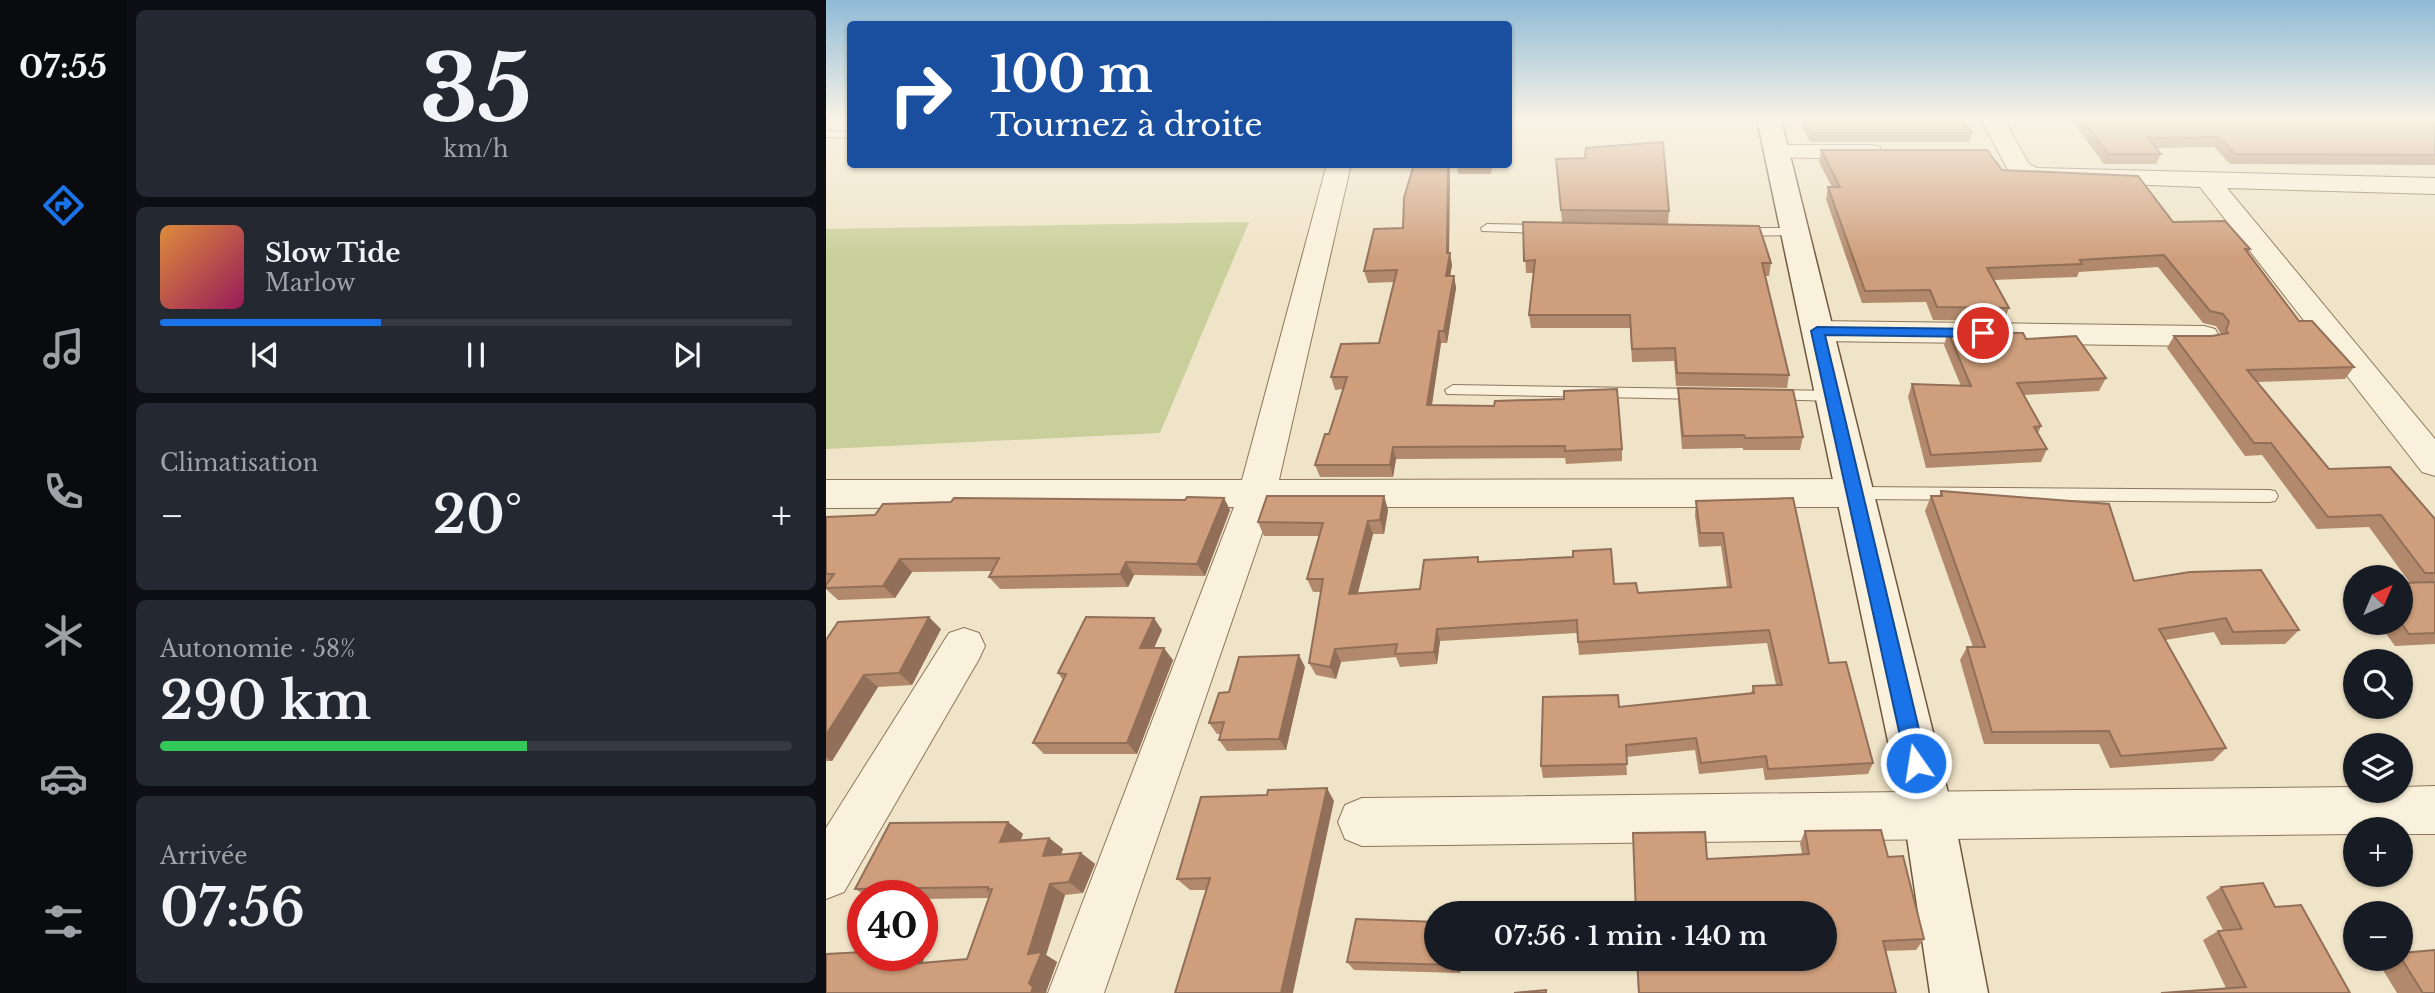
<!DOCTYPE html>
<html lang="fr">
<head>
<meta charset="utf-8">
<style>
	body { margin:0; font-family:"Libre Baskerville",serif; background:#242831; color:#f1f3f6; height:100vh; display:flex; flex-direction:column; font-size:26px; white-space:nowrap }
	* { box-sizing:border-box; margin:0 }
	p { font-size:23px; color:#9ea1a6 }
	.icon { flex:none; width:38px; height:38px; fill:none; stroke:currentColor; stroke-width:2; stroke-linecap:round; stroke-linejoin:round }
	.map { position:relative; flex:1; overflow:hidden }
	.panel { display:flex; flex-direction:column; gap:10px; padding:10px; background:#0d0f14; width:700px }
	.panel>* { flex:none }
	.guide { position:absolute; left:21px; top:21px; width:665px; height:147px; border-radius:7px; box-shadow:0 2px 5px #0004; background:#1a4fa0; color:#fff; overflow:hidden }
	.needle { width:46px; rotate:44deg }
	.buttons { position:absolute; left:1517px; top:565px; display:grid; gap:14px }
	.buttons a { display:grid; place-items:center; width:70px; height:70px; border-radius:50%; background:#171b24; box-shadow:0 2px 5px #0004; font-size:35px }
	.speed { position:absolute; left:21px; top:880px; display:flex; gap:14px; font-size:35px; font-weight:700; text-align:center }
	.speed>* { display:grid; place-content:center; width:91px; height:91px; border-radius:50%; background:#171b24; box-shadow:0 2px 5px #0004; line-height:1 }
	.speed .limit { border:10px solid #d22; background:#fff; color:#111 }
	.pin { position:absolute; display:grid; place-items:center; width:60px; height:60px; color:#fff; margin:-30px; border:4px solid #fff; border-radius:50%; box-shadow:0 2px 7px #0007 }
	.me { position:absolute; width:77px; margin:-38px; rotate:347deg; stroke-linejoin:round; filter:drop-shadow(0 0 5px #0008) }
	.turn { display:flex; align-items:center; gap:24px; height:147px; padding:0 28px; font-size:32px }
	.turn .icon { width:91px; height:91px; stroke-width:2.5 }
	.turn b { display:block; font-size:49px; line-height:60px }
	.big { font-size:52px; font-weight:600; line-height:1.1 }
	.panel .widget { flex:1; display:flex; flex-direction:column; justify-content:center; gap:10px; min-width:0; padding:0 24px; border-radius:10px; background:#242831 }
	.panel .dial { align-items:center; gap:0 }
	.dial b { font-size:91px; line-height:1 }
	.song { display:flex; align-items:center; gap:21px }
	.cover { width:84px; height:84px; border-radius:10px; background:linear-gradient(135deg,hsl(30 70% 55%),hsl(330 70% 35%)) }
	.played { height:7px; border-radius:4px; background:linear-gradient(90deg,#1a73e8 35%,#363941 35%) }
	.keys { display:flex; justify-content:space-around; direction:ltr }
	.heat { display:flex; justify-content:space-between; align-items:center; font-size:38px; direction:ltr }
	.charge { height:10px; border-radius:5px; background:linear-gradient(90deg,#34c759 58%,#363941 0) }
	.trip { position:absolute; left:598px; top:901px; width:413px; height:70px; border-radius:35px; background:#171b24; box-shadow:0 2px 5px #0004; font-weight:600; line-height:70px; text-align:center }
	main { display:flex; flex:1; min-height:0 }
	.menu { display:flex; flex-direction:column; width:126px; justify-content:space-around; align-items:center; background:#090b0e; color:#9ea1a6 }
	.menu .icon { width:49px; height:49px }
	.menu .on { color:#1a73e8 }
	.menu b { font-size:32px; color:#f1f3f6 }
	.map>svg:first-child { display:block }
	.green { fill:#c9cf9b }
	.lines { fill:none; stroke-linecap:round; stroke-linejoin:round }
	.lane-casing { stroke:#8d765c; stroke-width:2 }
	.street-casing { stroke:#8d765c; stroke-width:2 }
	.secondary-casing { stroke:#6f573f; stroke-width:3 }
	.lane { fill:#faf1dc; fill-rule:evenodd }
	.street { fill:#faf1dc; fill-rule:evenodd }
	.secondary { fill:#faf1dc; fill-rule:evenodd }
	.wall { fill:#b2896c }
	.shaded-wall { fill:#916f58 }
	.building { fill:#cf9f7d; stroke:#916f58; stroke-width:2 }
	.route { fill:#1a73e8; stroke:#114b97; stroke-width:2 }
</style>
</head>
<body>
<main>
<nav class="menu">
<b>07:55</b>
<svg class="icon on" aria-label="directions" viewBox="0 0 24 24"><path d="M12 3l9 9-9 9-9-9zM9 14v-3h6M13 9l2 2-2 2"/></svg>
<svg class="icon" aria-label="music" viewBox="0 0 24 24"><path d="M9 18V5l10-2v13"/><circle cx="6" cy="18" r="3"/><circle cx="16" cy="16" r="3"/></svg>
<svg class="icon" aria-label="phone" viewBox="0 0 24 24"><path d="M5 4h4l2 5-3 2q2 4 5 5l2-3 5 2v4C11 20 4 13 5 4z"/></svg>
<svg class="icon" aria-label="climate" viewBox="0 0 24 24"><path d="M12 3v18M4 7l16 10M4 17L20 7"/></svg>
<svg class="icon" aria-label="car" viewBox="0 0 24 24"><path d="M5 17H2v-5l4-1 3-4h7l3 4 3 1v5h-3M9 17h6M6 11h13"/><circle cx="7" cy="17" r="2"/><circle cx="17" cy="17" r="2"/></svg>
<svg class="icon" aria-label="filters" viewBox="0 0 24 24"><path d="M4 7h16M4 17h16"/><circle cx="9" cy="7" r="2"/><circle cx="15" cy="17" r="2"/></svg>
</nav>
<section class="panel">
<div class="widget dial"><b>35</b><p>km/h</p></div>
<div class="widget">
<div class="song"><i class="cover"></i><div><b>Slow Tide</b><p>Marlow</p></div></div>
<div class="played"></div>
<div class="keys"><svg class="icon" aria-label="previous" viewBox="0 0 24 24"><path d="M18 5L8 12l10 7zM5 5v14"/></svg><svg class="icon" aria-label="pause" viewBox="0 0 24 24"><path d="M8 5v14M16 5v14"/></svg><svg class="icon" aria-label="next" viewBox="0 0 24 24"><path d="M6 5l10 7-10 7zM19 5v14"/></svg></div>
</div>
<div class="widget"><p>Climatisation</p>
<div class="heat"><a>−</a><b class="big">20°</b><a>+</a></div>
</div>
<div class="widget"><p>Autonomie · 58%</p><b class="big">290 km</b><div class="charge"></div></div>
<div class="widget"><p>Arrivée</p><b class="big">07:56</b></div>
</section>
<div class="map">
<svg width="1609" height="993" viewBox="0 0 1609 993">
	<rect width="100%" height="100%" fill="#f0e4c8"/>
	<path class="green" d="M 423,222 L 334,433 L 0,449 L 0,229 Z"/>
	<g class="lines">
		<g class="lane-casing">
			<g id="lane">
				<path d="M 0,131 L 24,132 L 24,138 L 0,137 Z"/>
				<path d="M 661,224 L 720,225 L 726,229 L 720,233 L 656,231 L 655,228 Z"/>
				<path d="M 969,228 L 974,229 L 974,235 L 913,236 L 907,232 L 913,228 Z"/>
				<path d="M 627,385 L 876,389 L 884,394 L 876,399 L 621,394 L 619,390 Z"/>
				<path d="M 946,390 L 1006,391 L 1014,396 L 1006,401 L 940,399 L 938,395 L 940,391 Z"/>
				<path d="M 1029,487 L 1443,490 L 1449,491 L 1452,496 L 1449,501 L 1443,502 L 1029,499 L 1023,498 L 1020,493 L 1023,488 Z"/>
			</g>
		</g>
		<g class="street-casing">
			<g id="street">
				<path d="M 1155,119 L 1178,119 L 1203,164 L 1211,168 L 1609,178 L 1609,194 L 1401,188 L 1609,439 L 1609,476 L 1596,472 L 1374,187 L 1198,180 L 1184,174 Z"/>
				<path d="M 951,145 L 1045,145 L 1054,147 L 1057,152 L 1054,157 L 1045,159 L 942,157 L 939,152 L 942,147 Z"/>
				<path d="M 501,164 L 525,164 L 453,480 L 1029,479 L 1042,483 L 1047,493 L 1042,503 L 1029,507 L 445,507 L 278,993 L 222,993 L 408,507 L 0,508 L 0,480 L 416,480 Z"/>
				<path d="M 991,321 L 1378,326 L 1389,329 L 1393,336 L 1389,343 L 1378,346 L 991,341 L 980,338 L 976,331 L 980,324 Z"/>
				<path d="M 138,628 L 153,633 L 159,646 L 153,659 L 18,892 L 0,899 L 0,828 L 123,633 Z"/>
				<path d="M 1609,786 L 1609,834 L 1575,834 L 1575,830 L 1530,830 L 1530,834 L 536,846 L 519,839 L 512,822 L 519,805 L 536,798 L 1530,787 L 1530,791 L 1575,791 L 1575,787 Z"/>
			</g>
		</g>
		<g class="secondary-casing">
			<path id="secondary" d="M 931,119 L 955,119 L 1128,817 L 1162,993 L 1104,993 L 1078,817 Z"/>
		</g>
		<use href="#lane" class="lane"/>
		<use href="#street" class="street"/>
		<use href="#secondary" class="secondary"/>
	</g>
	<g class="wall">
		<path d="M 975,119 L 1135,119 L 1146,133 L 1143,142 L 984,142 L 974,123 Z"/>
		<path d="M 1245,119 L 1609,119 L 1609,165 L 1404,164 L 1388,147 L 1330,148 L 1335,154 L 1330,164 L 1278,164 Z"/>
		<path d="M 995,150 L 1176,170 L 1347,222 L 1424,249 L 1422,253 L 1473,321 L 1528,367 L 1519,379 L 1431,382 L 1503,469 L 1609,519 L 1609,644 L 1569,646 L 1552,623 L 1575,623 L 1584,583 L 1543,527 L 1491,529 L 1436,455 L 1419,456 L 1341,348 L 1348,336 L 1386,336 L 1395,334 L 1390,326 L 1377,323 L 1332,267 L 1253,272 L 1251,277 L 1167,280 L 1183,308 L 1178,321 L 1107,320 L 1100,302 L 1036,303 L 1000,199 L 1002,187 L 1006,187 L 993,162 Z"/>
		<path d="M 759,158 L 843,211 L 842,224 L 736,222 L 730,159 Z"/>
		<path d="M 588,164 L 624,164 L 623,253 L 626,265 L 624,276 L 628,276 L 630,288 L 621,343 L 615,343 L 606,405 L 796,449 L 796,461 L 740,464 L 739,458 L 570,459 L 567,477 L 494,477 L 489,465 L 503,434 L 517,389 L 509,390 L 505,377 L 553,343 L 568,282 L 542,283 L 538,271 L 577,228 Z"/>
		<path d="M 631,164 L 667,164 L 665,174 L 632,174 Z"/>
		<path d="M 697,222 L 945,263 L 943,276 L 939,276 L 963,375 L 961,388 L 850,386 L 848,361 L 806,362 L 804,328 L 705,328 L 703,315 L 708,273 L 700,273 Z"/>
		<path d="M 1122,332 L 1200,339 L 1280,378 L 1273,391 L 1197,395 L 1215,426 L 1212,433 L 1221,449 L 1215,462 L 1100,468 L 1082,397 L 1086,384 L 1135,386 L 1118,345 Z"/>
		<path d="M 852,388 L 977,437 L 974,450 L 917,450 L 917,448 L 856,449 L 852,401 Z"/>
		<path d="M 1115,491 L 1308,581 L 1473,630 L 1459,644 L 1395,645 L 1388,632 L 1339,640 L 1400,748 L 1387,761 L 1284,768 L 1273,744 L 1158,744 L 1134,660 L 1141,647 L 1147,647 L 1099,511 L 1105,496 L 1113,496 Z"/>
		<path d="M 558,496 L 562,510 L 558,534 L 547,534 L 532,593 L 594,589 L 652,557 L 653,562 L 788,584 L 812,593 L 901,587 L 895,546 L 873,547 L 869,515 L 870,501 L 1003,663 L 1047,763 L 1042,774 L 939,780 L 937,768 L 873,774 L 869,750 L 800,757 L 801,775 L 717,778 L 715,766 L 793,707 L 925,694 L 927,686 L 950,685 L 941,643 L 753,655 L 751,633 L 614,641 L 611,664 L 574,667 L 570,657 L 515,662 L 510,679 L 490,675 L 483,663 L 495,592 L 487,592 L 481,579 L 493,536 L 438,536 L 432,522 Z"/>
		<path d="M 398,498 L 404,510 L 379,576 L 308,575 L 302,587 L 174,589 L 163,577 L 166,571 L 86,572 L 69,598 L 12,600 L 0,589 L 0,517 Z"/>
		<path d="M 115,629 L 86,685 L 52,687 L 6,761 L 0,761 L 0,640 Z"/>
		<path d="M 336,630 L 328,648 L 347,660 L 311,754 L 218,754 L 207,743 L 237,680 L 232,673 Z"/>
		<path d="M 479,667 L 460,750 L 401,751 L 393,740 L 395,734 L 391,734 L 383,723 L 403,692 Z"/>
		<path d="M 508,801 L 381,890 L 364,890 L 351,879 Z"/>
		<path d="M 182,822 L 197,834 L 195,840 L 223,838 L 237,849 L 235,854 L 255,853 L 269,864 L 257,893 L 239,895 L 220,955 L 231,962 L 220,992 L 0,993 L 98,959 L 96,963 L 141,959 L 163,898 L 96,899 L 96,896 L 41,896 L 29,889 Z"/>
		<path d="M 979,831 L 1062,857 L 1098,939 L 1090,950 L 1059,951 L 1070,993 L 812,993 L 811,959 L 999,959 L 881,859 L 976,854 L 974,843 Z"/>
		<path d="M 1395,887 L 1449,907 L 1524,993 L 1400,988 L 1377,940 L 1392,931 L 1397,930 L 1380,897 Z"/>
		<path d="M 1575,953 L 1609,993 L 1571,993 L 1552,962 L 1560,959 L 1575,959 Z"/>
		<path d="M 611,959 L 637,959 L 634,973 L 528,970 L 521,962 Z"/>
	</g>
	<g class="shaded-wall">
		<path d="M 622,164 L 624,164 L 623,258 L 624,253 L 626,265 L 622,288 L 620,276 Z"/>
		<path d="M 628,276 L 630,288 L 621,343 L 618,331 Z"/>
		<path d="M 613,331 L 615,343 L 604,417 L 601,405 Z"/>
		<path d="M 567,447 L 570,459 L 567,477 L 564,465 Z"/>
		<path d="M 558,496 L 562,510 L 558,534 L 554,520 Z"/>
		<path d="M 398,498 L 404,510 L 379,576 L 371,564 Z"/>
		<path d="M 542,521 L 547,534 L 528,607 L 523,594 Z"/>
		<path d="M 74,559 L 86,572 L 69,598 L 57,586 Z"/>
		<path d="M 300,562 L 308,575 L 302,587 L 294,574 Z"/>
		<path d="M 103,617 L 115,629 L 86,685 L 73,673 Z"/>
		<path d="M 328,618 L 336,630 L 323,659 L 314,648 Z"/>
		<path d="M 611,629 L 614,641 L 611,664 L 608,652 Z"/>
		<path d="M 338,648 L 347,660 L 311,754 L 301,743 Z"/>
		<path d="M 509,649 L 515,662 L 510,679 L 504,667 Z"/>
		<path d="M 473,655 L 479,667 L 460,750 L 453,739 Z"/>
		<path d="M 38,675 L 52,687 L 6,761 L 0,757 L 0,735 Z"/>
		<path d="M 501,788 L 508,801 L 467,993 L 455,993 Z"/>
		<path d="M 182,822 L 197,834 L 189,853 L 174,842 Z"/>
		<path d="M 223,838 L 237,849 L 231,867 L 217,856 Z"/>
		<path d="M 255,853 L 269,864 L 257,893 L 243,882 Z"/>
		<path d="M 224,884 L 239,895 L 220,955 L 231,962 L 220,992 L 221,993 L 205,993 L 203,983 L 202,954 Z"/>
		<path d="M 76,956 L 92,956 L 98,959 L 91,974 L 72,965 Z"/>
		<path d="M 631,959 L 637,959 L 634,973 L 630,965 Z"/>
	</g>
	<g class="building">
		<path d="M 978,119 L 1135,119 L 1146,133 L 985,133 Z"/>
		<path d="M 1256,119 L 1609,119 L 1609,155 L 1409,154 L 1393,137 L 1322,138 L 1335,154 L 1282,154 Z"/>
		<path d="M 837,142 L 843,211 L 735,210 L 730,159 L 759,158 L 760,148 Z"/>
		<path d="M 995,150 L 1161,150 L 1176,170 L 1312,176 L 1347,222 L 1399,221 L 1424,249 L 1419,249 L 1473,321 L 1486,321 L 1528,367 L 1421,370 L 1503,469 L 1564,467 L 1609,519 L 1609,573 L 1599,573 L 1555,515 L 1502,517 L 1445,443 L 1428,443 L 1348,336 L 1386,336 L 1402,333 L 1400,330 L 1403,322 L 1397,314 L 1384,311 L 1338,255 L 1254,260 L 1256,264 L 1161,268 L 1183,308 L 1111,307 L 1104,290 L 1039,291 L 1002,187 L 1014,187 Z"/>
		<path d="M 588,164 L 622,164 L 621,253 L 624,253 L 620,276 L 628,276 L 618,331 L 613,331 L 601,405 L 668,406 L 669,401 L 738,399 L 738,391 L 791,389 L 796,449 L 739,451 L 739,446 L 567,447 L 564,465 L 489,465 L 499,434 L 503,434 L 521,377 L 505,377 L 515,344 L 553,343 L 571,270 L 538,271 L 548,229 L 577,228 L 578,198 Z"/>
		<path d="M 697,222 L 933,226 L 945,263 L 936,263 L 963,375 L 851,373 L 849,348 L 806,349 L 804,315 L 703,315 L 709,260 L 698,261 Z"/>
		<path d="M 1122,332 L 1197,333 L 1200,339 L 1250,336 L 1280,378 L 1191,383 L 1215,426 L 1208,427 L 1221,449 L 1105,455 L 1086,384 L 1145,386 Z"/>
		<path d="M 852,388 L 967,390 L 977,437 L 919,438 L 918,435 L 857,436 Z"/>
		<path d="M 1115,491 L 1283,504 L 1308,581 L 1364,572 L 1435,570 L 1473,630 L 1407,632 L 1400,618 L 1333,629 L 1400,748 L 1295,756 L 1283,731 L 1166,732 L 1141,647 L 1159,647 L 1105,496 L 1116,496 Z"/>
		<path d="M 441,496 L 558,496 L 554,520 L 542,521 L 523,594 L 594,589 L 598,560 L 652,557 L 652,562 L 747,557 L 747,551 L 785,549 L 788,584 L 810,583 L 812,593 L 905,587 L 897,533 L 874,533 L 870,501 L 967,498 L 1003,663 L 1020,662 L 1047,763 L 942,769 L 940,756 L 875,763 L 870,738 L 800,745 L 801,764 L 715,766 L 717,697 L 792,695 L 793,707 L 928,693 L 927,686 L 956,685 L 943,630 L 752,642 L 751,620 L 611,629 L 608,652 L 569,654 L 571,644 L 509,649 L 504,667 L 483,663 L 497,579 L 481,579 L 497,523 L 432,522 Z"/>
		<path d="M 361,497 L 398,498 L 371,564 L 300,562 L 294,574 L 163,577 L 173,558 L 74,559 L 57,586 L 0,588 L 0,585 L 8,574 L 0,574 L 0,517 L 49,515 L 57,504 L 125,502 L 128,498 L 359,500 Z"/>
		<path d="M 1609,582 L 1609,633 L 1583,634 L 1575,623 L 1575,583 Z"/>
		<path d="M 103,617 L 73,673 L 38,675 L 0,735 L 0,640 L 12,622 Z"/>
		<path d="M 260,617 L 328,618 L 314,648 L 338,648 L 301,743 L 207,743 L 240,674 L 232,673 Z"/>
		<path d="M 473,655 L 453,739 L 393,740 L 398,722 L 383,723 L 393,693 L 403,692 L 413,657 Z"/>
		<path d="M 501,788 L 455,993 L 349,993 L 384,878 L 351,879 L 375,797 L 441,795 L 442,790 Z"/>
		<path d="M 182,822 L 174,842 L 223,838 L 217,856 L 255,853 L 243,882 L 224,884 L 202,954 L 216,952 L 203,983 L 207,987 L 205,993 L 0,993 L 0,954 L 37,952 L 37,956 L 76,956 L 72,965 L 141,959 L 166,889 L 162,890 L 162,887 L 29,889 L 64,823 Z"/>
		<path d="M 1055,830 L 1062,857 L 1077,856 L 1098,939 L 1057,941 L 1070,993 L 813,993 L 811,959 L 999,959 L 999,914 L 810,914 L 807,833 L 879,832 L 881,859 L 983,854 L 979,831 Z"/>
		<path d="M 1437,883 L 1449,907 L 1475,905 L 1524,993 L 1335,993 L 1420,987 L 1392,931 L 1416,929 L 1395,887 Z"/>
		<path d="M 530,919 L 611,922 L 611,959 L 631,959 L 630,965 L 521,962 Z"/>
		<path d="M 1609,950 L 1609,993 L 1597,993 L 1575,958 L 1575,953 Z"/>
		<path d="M 720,990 L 720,993 L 688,993 Z"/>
	</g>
	<linearGradient id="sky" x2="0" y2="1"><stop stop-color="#8fbad6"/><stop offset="0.46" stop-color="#f8f3e6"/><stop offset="1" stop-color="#f8f3e6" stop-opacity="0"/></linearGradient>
	<rect width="1609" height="258" fill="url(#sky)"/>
	<path class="route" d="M 991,327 L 1157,329 L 1164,333 L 1157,337 L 999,335 L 1101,763 L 1098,770 L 1090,773 L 1083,770 L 1080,763 L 985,331 Z"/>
</svg>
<div class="buttons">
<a><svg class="needle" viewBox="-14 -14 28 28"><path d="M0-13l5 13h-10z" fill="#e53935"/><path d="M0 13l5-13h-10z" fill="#9ea1a6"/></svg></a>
<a><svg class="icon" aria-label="search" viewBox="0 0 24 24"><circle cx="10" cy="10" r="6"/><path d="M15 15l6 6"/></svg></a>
<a><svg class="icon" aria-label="layers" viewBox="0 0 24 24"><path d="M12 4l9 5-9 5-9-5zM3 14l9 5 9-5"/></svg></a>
<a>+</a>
<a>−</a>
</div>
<div class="speed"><div class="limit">40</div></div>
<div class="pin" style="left:1157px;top:333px;background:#d93025"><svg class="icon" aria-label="arrive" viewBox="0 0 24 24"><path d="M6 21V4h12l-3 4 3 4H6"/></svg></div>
<svg class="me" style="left:1090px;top:763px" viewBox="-20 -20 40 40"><circle r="17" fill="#1a73e8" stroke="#fff" stroke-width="3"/><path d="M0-11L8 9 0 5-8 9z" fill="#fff"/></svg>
<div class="trip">07:56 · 1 min · 140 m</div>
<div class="guide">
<div class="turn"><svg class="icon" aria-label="right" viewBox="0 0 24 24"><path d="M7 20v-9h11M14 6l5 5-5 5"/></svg><div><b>100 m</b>Tournez à droite</div></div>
</div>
</div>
</main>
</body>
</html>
